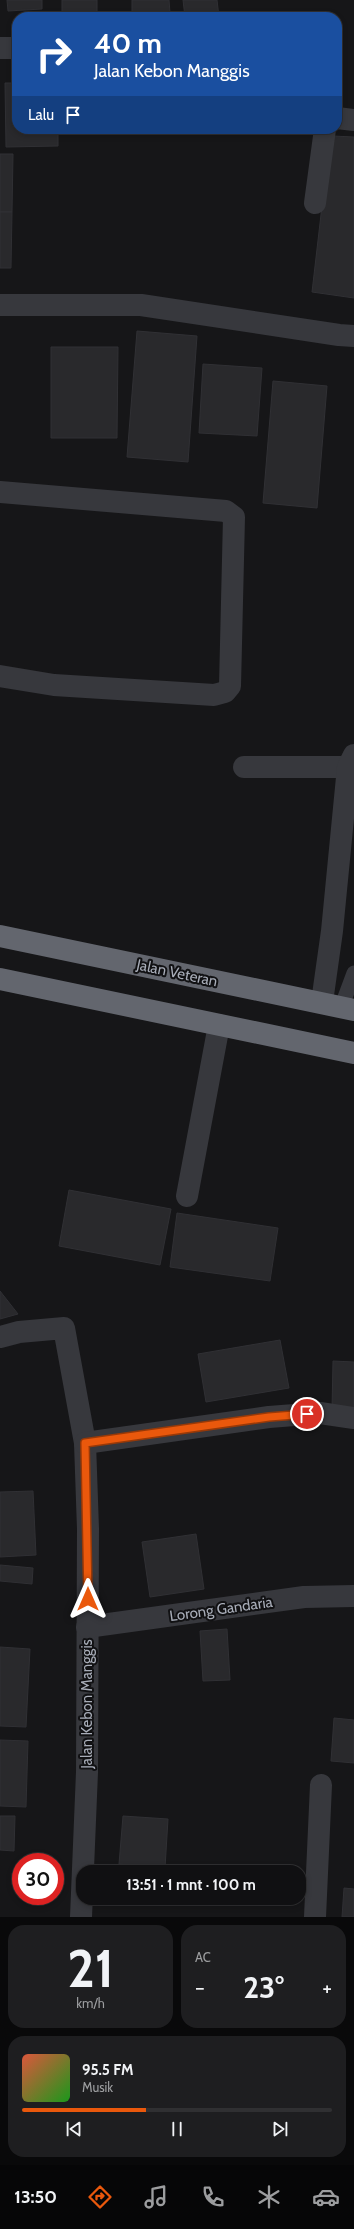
<!DOCTYPE html>
<html lang="id">
<head>
<meta charset="utf-8">
<style>
	body { margin:0; font-family:Cabin,sans-serif; background:#1e1e20; color:#f1f3f6; height:100vh; display:flex; flex-direction:column; font-size:15px; white-space:nowrap }
	* { box-sizing:border-box; margin:0 }
	p { font-size:13px; color:#9c9d9f }
	.icon { flex:none; width:22px; height:22px; fill:none; stroke:currentColor; stroke-width:2; stroke-linecap:round; stroke-linejoin:round }
	.map { position:relative; height:1917px; overflow:hidden }
	.side { display:flex; flex-direction:column; gap:8px; padding:8px; background:#09090a; flex:1 }
	.side>* { flex:none }
	.hud { position:absolute; left:12px; top:12px; width:330px; height:122px; border-radius:16px; box-shadow:0 2px 6px #0003,0 0 0 1px #303032; background:#1a4fa0; color:#fff; overflow:hidden }
	.speed { position:absolute; left:12px; top:1853px; display:flex; gap:8px; font-size:20px; font-weight:700; text-align:center }
	.speed>* { display:grid; place-content:center; width:52px; height:52px; border-radius:50%; background:#101012; box-shadow:0 2px 6px #0003,0 0 0 1px #303032; line-height:1 }
	.speed .limit { border:6px solid #d22; background:#fff; color:#111 }
	.pin { position:absolute; display:grid; place-items:center; width:34px; height:34px; color:#fff; margin:-17px; border:2px solid #fff; border-radius:50%; box-shadow:0 1px 4px #0007 }
	.me { position:absolute; width:44px; margin:-22px; rotate:0deg; stroke-linejoin:round; filter:drop-shadow(0 0 3px #0008) }
	.turn { display:flex; align-items:center; gap:14px; height:84px; padding:0 16px; font-size:18px }
	.turn .icon { width:52px; height:52px; stroke-width:2.5 }
	.turn b { display:block; font-size:28px; line-height:34px }
	.then { display:flex; align-items:center; height:38px; padding:0 16px; background:#0003; gap:8px; font-size:15px }
	.big { font-size:30px; font-weight:700; line-height:1.1 }
	.side .widget { flex:1; display:flex; flex-direction:column; justify-content:center; gap:6px; min-width:0; padding:0 14px; border-radius:16px; background:#1e1e20 }
	.side .dial { align-items:center; gap:0 }
	.dial b { font-size:52px; line-height:1 }
	.song { display:flex; align-items:center; gap:12px }
	.cover { width:48px; height:48px; border-radius:6px; background:linear-gradient(135deg,hsl(10 70% 55%),hsl(120 70% 35%)) }
	.played { height:4px; border-radius:2px; background:linear-gradient(90deg,#ea580c 40%,#303032 40%) }
	.keys { display:flex; justify-content:space-around; direction:ltr }
	.heat { display:flex; justify-content:space-between; align-items:center; font-size:22px; direction:ltr }
	.side .tiles { flex:1; display:grid; gap:8px; grid-template-columns:1fr 1fr }
	.widget:last-child { grid-column:span 2 }
	.trip { position:absolute; left:76px; top:1865px; width:230px; height:40px; border-radius:16px; background:#101012; box-shadow:0 2px 6px #0003,0 0 0 1px #303032; font-weight:700; line-height:40px; text-align:center }
	.dock { display:flex; height:64px; justify-content:space-around; align-items:center; background:#060607; color:#9c9d9f }
	.dock .icon { width:28px; height:28px }
	.dock .selected { color:#ea580c }
	.dock b { font-size:18px; color:#f1f3f6 }
	.map>svg:first-child { display:block }
	.building { fill:#29292c; stroke:#303034 }
	.lines { fill:none; stroke-linecap:round; stroke-linejoin:round }
	.lane { stroke:#37383d; stroke-width:15 }
	.street { stroke:#37383d; stroke-width:22 }
	.highway { stroke:#63666e; stroke-width:22 }
	.route-casing { stroke:#983908; stroke-width:10 }
	.route { stroke:#ea580c; stroke-width:7 }
	.labels { text-anchor:middle; stroke-width:4; stroke-linejoin:round; paint-order:stroke }
	.street-label { font-size:15px; fill:#a8adb8; stroke:#111113 }
</style>
</head>
<body>
<div class="map">
<svg width="354" height="1917" viewBox="0 0 354 1917">
	<rect width="100%" height="100%" fill="#161618"/>
	<g class="building">
		<path d="M 7,0 L 42,0 L 42,9 L 8,11 Z"/>
		<path d="M 62,0 L 97,0 L 97,17 L 62,16 Z"/>
		<path d="M 132,0 L 169,0 L 170,13 L 132,13 Z"/>
		<path d="M 183,0 L 217,0 L 219,17 L 185,17 Z"/>
		<path d="M 5,83 L 17,83 L 17,129 L 58,129 L 58,146 L 6,147 Z"/>
		<path d="M 333,136 L 354,137 L 354,298 L 312,292 L 327,163 Z"/>
		<path d="M 0,154 L 13,154 L 12,212 L 0,212 Z"/>
		<path d="M 0,212 L 12,212 L 11,268 L 0,268 Z"/>
		<path d="M 137,331 L 197,336 L 188,462 L 127,457 Z"/>
		<path d="M 51,347 L 118,347 L 117,438 L 51,438 Z"/>
		<path d="M 203,364 L 262,368 L 257,436 L 199,433 Z"/>
		<path d="M 273,381 L 327,386 L 317,508 L 263,503 Z"/>
		<path d="M 69,1190 L 171,1209 L 160,1265 L 59,1246 Z"/>
		<path d="M 177,1213 L 278,1228 L 270,1281 L 170,1267 Z"/>
		<path d="M 0,1291 L 18,1314 L 0,1319 Z"/>
		<path d="M 280,1340 L 289,1388 L 206,1402 L 198,1354 Z"/>
		<path d="M 333,1361 L 354,1362 L 354,1410 L 332,1410 Z"/>
		<path d="M 33,1491 L 36,1555 L 0,1557 L 0,1492 Z"/>
		<path d="M 196,1534 L 204,1589 L 150,1597 L 142,1542 Z"/>
		<path d="M 0,1565 L 33,1568 L 32,1584 L 0,1581 Z"/>
		<path d="M 227,1629 L 230,1680 L 203,1681 L 200,1631 Z"/>
		<path d="M 0,1647 L 30,1649 L 26,1727 L 0,1726 Z"/>
		<path d="M 334,1718 L 354,1720 L 354,1763 L 331,1761 Z"/>
		<path d="M 0,1740 L 28,1741 L 26,1807 L 0,1806 Z"/>
		<path d="M 0,1816 L 15,1816 L 14,1851 L 0,1850 Z"/>
		<path d="M 123,1816 L 168,1819 L 165,1868 L 119,1864 Z"/>
		<path d="M 344,1888 L 354,1889 L 354,1917 L 342,1917 Z"/>
	</g>
	<g class="lines">
		<path class="lane" d="M 341,1008 L 354,973"/>
		<g class="street">
			<path d="M 0,48 L 17,48"/>
			<path d="M 337,118 L 354,120"/>
			<path d="M 315,203 L 325,129"/>
			<path d="M 0,305 L 141,305 L 339,335 L 354,336"/>
			<path d="M 0,492 L 226,511 L 234,517 L 230,686 L 225,692 L 214,695 L 54,685 L 0,676"/>
			<path d="M 244,767 L 348,767"/>
			<path d="M 322,1002 L 332,931 L 348,767 L 354,755"/>
			<path d="M 187,1196 L 219,1025"/>
			<path d="M 0,1337 L 19,1332 L 64,1328 L 85,1443 L 88,1529 L 87,1772 L 81,1917"/>
			<path d="M 85,1443 L 269,1417 L 320,1413 L 354,1418"/>
			<path d="M 87,1627 L 304,1597 L 354,1596"/>
			<path d="M 315,1917 L 321,1785"/>
		</g>
		<g class="highway">
			<path d="M 0,936 L 354,1010"/>
			<path d="M 0,979 L 354,1053"/>
		</g>
	</g>
	<g class="lines">
		<g class="route-casing">
			<path id="route" d="M 88,1599 L 85,1443 L 269,1417 L 307,1414"/>
		</g>
		<use href="#route" class="route"/>
	</g>
	<g class="labels">
		<g class="street-label">
			<text transform="translate(177 973) rotate(12)" y="5">Jalan Veteran</text>
			<text transform="translate(221 1609) rotate(-8)" y="5">Lorong Gandaria</text>
			<text transform="translate(87 1704) rotate(-90)" y="5">Jalan Kebon Manggis</text>
		</g>
	</g>
</svg>
<div class="speed"><div class="limit">30</div></div>
<div class="pin" style="left:307px;top:1414px;background:#d93025"><svg class="icon" aria-label="arrive" viewBox="0 0 24 24"><path d="M6 21V4h12l-3 4 3 4H6"/></svg></div>
<svg class="me" style="left:88px;top:1599px" viewBox="-20 -20 40 40"><path d="M0-17L14 15 0 8-14 15z" fill="#ea580c" stroke="#fff" stroke-width="4"/></svg>
<div class="trip">13:51 · 1 mnt · 100 m</div>
<div class="hud">
<div class="turn"><svg class="icon" aria-label="right" viewBox="0 0 24 24"><path d="M7 20v-9h11M14 6l5 5-5 5"/></svg><div><b>40 m</b>Jalan Kebon Manggis</div></div>
<div class="then">Lalu<svg class="icon" aria-label="arrive" viewBox="0 0 24 24"><path d="M6 21V4h12l-3 4 3 4H6"/></svg></div>
</div>
</div>
<section class="side">
<div class="tiles">
<div class="widget dial"><b>21</b><p>km/h</p></div>
<div class="widget"><p>AC</p>
<div class="heat"><a>−</a><b class="big">23°</b><a>+</a></div>
</div>
<div class="widget">
<div class="song"><i class="cover"></i><div><b>95.5 FM</b><p>Musik</p></div></div>
<div class="played"></div>
<div class="keys"><svg class="icon" aria-label="previous" viewBox="0 0 24 24"><path d="M18 5L8 12l10 7zM5 5v14"/></svg><svg class="icon" aria-label="pause" viewBox="0 0 24 24"><path d="M8 5v14M16 5v14"/></svg><svg class="icon" aria-label="next" viewBox="0 0 24 24"><path d="M6 5l10 7-10 7zM19 5v14"/></svg></div>
</div>
</div>
</section>
<nav class="dock">
<b>13:50</b>
<svg class="icon selected" aria-label="directions" viewBox="0 0 24 24"><path d="M12 3l9 9-9 9-9-9zM9 14v-3h6M13 9l2 2-2 2"/></svg>
<svg class="icon" aria-label="music" viewBox="0 0 24 24"><path d="M9 18V5l10-2v13"/><circle cx="6" cy="18" r="3"/><circle cx="16" cy="16" r="3"/></svg>
<svg class="icon" aria-label="phone" viewBox="0 0 24 24"><path d="M5 4h4l2 5-3 2q2 4 5 5l2-3 5 2v4C11 20 4 13 5 4z"/></svg>
<svg class="icon" aria-label="climate" viewBox="0 0 24 24"><path d="M12 3v18M4 7l16 10M4 17L20 7"/></svg>
<svg class="icon" aria-label="car" viewBox="0 0 24 24"><path d="M5 17H2v-5l4-1 3-4h7l3 4 3 1v5h-3M9 17h6M6 11h13"/><circle cx="7" cy="17" r="2"/><circle cx="17" cy="17" r="2"/></svg>
</nav>
</body>
</html>
